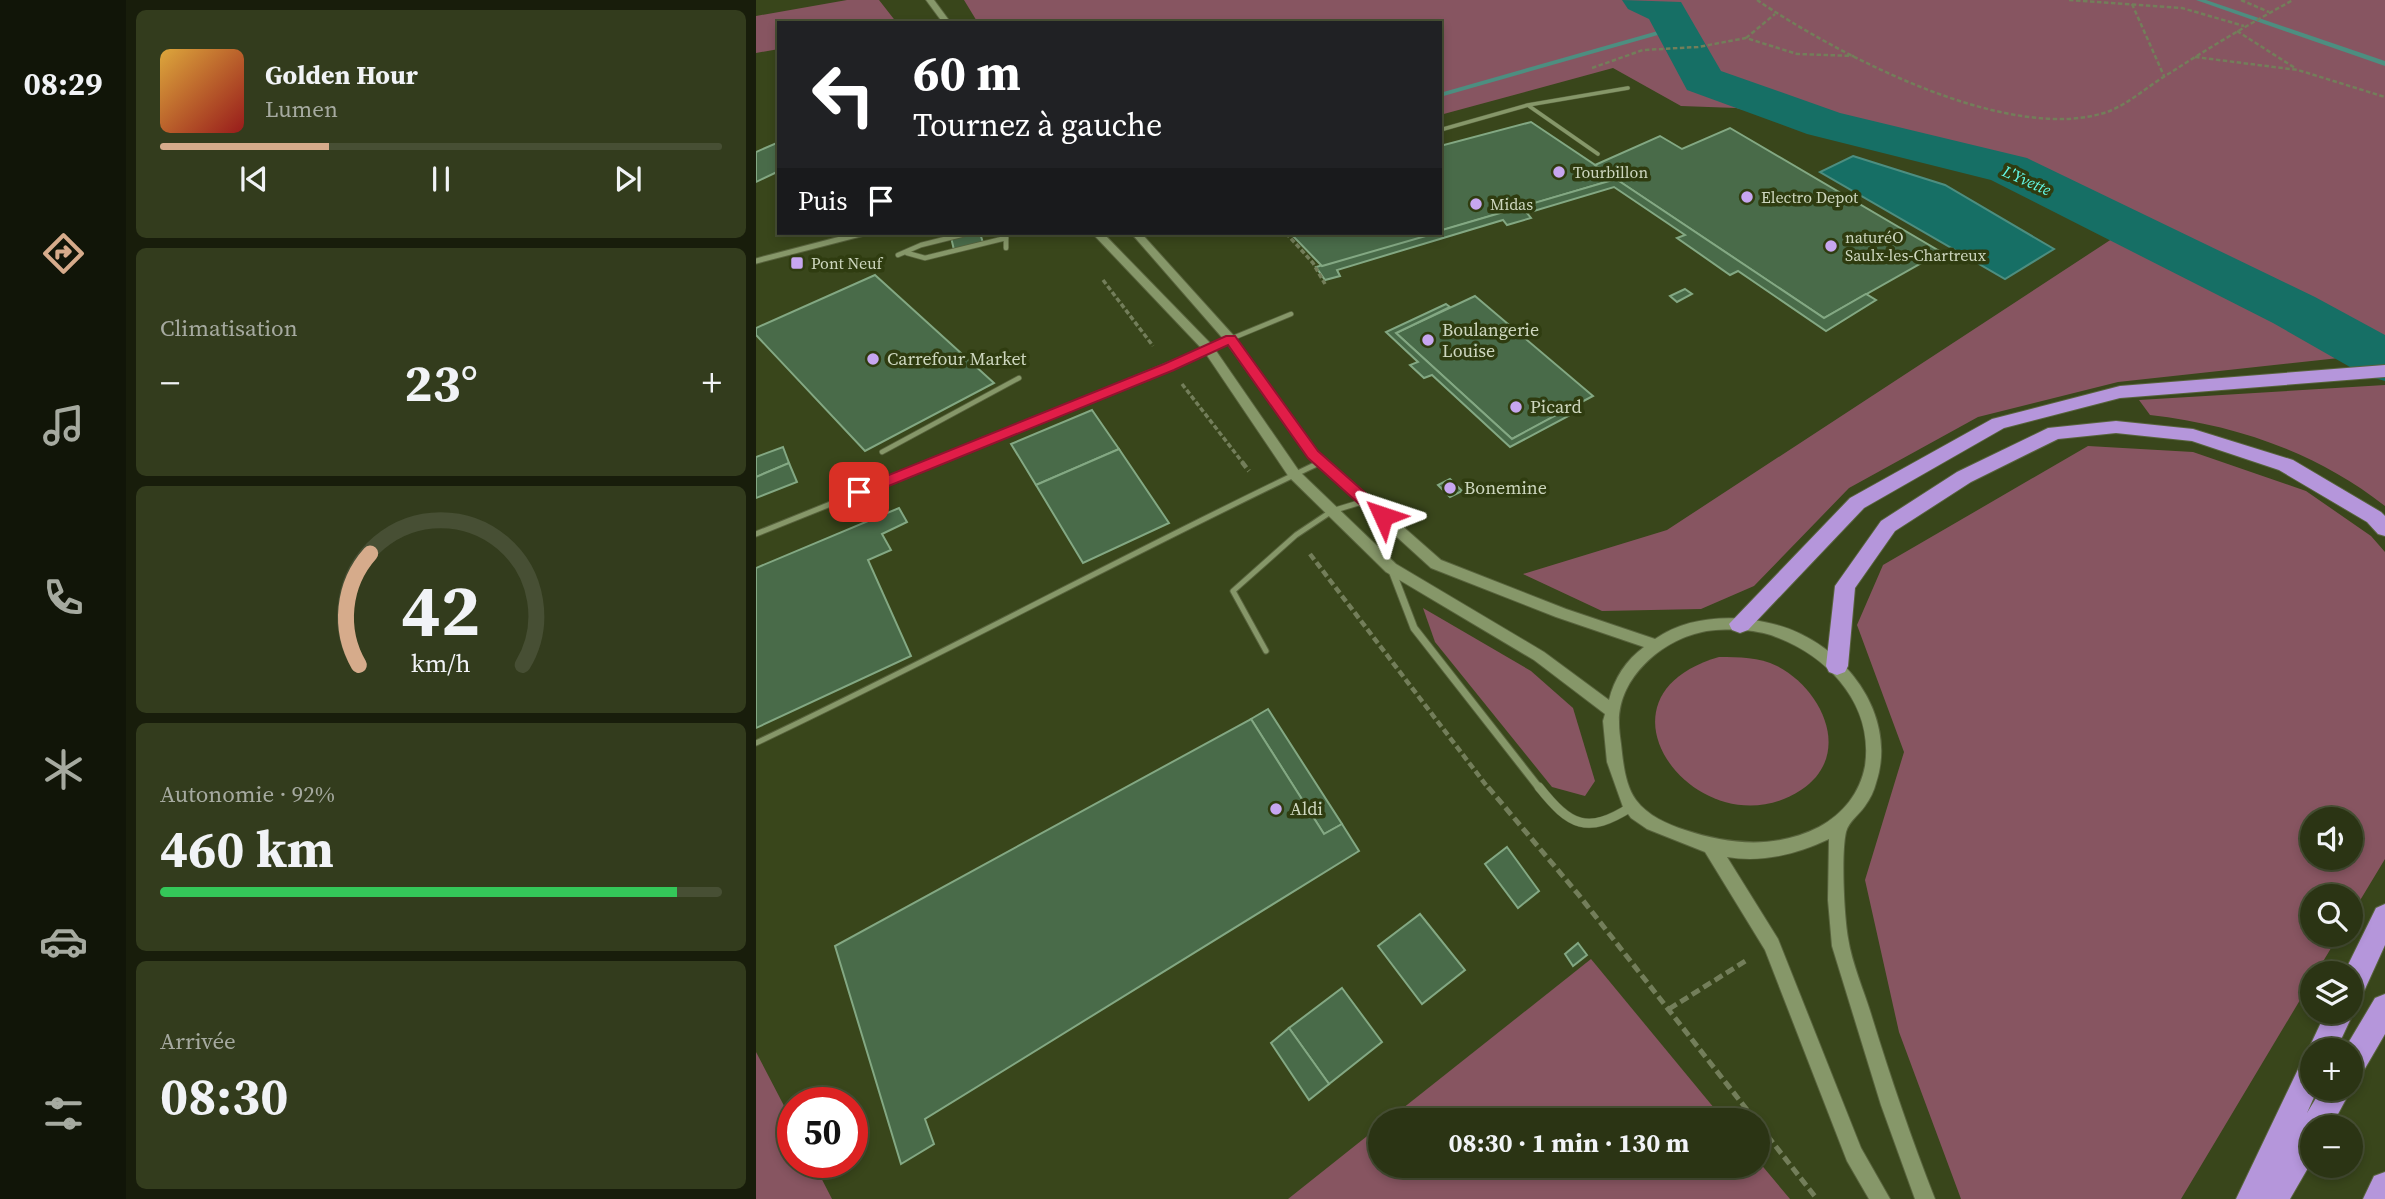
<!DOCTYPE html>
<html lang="fr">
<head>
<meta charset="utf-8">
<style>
	body { margin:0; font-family:"Source Serif 4",serif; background:#333c1d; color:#f1f3f6; height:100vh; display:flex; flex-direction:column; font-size:26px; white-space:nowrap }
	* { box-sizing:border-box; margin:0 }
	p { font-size:23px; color:#a6aaa0 }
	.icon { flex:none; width:38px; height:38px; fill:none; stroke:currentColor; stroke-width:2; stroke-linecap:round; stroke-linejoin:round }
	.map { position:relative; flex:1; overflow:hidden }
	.drawer { display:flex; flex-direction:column; gap:10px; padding:10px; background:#181d0b; width:630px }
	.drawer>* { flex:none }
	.top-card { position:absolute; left:21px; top:21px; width:665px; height:214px; border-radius:0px; box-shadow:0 4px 10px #0003,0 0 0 2px #474f34; background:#202124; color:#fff; overflow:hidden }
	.tools { position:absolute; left:1544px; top:807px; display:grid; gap:14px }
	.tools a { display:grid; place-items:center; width:63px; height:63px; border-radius:50%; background:#2b3414; box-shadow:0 4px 10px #0003,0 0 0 2px #474f34; font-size:35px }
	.speed { position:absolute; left:21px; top:1087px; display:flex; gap:14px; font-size:35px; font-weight:700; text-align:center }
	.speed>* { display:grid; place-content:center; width:91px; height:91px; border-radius:50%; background:#2b3414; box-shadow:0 4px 10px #0003,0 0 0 2px #474f34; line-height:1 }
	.speed .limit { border:10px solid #d22; background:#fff; color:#111 }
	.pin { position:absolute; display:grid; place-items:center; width:60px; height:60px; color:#fff; margin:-30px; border-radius:14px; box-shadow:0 4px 10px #0006 }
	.me { position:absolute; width:77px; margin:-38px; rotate:312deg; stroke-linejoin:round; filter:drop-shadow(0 0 5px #0008) }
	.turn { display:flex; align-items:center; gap:24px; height:147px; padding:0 21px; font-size:32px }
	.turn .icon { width:91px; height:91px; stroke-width:2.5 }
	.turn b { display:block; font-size:49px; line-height:60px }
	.then { display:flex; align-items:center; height:66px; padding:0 21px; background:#0003; gap:14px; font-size:26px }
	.big { font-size:52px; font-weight:700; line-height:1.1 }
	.drawer .card { flex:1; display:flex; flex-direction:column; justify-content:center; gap:10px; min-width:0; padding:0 24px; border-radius:10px; background:#333c1d }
	.drawer .dial { align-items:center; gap:0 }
	.dial svg { height:182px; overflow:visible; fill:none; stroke:#474f34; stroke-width:7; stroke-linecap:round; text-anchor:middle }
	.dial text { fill:#f1f3f6; stroke:none }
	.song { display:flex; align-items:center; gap:21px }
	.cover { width:84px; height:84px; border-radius:10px; background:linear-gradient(135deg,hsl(40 70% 55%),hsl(0 70% 35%)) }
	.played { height:7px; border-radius:4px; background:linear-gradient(90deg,#d6ab8b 30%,#474f34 30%) }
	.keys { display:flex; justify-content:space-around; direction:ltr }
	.heat { display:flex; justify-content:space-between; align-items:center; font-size:38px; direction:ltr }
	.charge { height:10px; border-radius:5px; background:linear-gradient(90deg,#34c759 92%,#474f34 0) }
	.trip { position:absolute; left:612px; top:1108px; width:402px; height:70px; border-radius:35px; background:#2b3414; box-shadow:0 4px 10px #0003,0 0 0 2px #474f34; font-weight:700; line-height:70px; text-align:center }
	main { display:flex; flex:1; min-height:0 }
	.tab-bar { display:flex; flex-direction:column; width:126px; justify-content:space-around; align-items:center; background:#111508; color:#a6aaa0 }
	.tab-bar .icon { width:49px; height:49px }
	.tab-bar .current { color:#d6ab8b }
	.tab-bar b { font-size:32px; color:#f1f3f6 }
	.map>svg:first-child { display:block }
	.green { fill:#875561; fill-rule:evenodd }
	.water { fill:#166f65; stroke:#4d8e80; stroke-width:2 }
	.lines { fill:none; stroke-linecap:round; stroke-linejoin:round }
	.stream { fill:#4d8e80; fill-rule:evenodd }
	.river { fill:#166f65; fill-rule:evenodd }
	.building { fill:#496b49; stroke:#83a883; stroke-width:2 }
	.lane-far2-casing { stroke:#58633d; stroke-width:4.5 }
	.lane-far1-casing { stroke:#58633d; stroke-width:6 }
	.lane-casing { stroke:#58633d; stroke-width:7 }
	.street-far2-casing { stroke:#58633d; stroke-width:7 }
	.street-far1-casing { stroke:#58633d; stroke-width:9 }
	.street-casing { stroke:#58633d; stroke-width:10 }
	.secondary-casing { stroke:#58633d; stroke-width:2 }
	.highway-casing { stroke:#58633d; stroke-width:2 }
	.path-far3 { stroke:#737e5a; stroke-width:2.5; stroke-dasharray:4.5 2.5; stroke-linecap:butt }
	.path-far2 { stroke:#737e5a; stroke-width:3.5; stroke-dasharray:5 2.5; stroke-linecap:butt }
	.path-far1 { stroke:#737e5a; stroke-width:4.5; stroke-dasharray:7 3.5; stroke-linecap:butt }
	.path { stroke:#737e5a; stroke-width:5; stroke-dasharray:9 4.5; stroke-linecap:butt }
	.lane-far2 { stroke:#869769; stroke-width:3.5 }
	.lane-far1 { stroke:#869769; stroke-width:4.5 }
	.lane { stroke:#869769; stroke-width:5 }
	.street-far2 { stroke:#869769; stroke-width:5 }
	.street-far1 { stroke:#869769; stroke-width:7 }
	.street { stroke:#869769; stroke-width:9 }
	.secondary { fill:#869769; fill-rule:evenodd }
	.highway { fill:#b596db; fill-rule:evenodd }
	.route { fill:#e11d48; stroke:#92132f; stroke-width:2 }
	.poi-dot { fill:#c7a6f0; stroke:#2f3c10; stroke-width:2.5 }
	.labels { text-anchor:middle; stroke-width:7; stroke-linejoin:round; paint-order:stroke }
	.far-poi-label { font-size:16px; fill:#ced7bf; stroke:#2f3c10; text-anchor:start }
	.far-water-label { font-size:16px; font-style:italic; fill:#64fbe9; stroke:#2f3c10 }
	.poi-label { font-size:18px; fill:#ced7bf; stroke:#2f3c10; text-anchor:start }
</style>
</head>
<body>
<main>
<nav class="tab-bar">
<b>08:29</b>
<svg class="icon current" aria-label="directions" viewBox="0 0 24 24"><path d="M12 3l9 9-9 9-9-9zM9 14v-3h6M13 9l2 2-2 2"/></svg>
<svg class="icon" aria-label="music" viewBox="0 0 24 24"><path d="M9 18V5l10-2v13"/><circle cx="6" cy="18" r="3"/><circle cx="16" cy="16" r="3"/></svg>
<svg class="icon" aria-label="phone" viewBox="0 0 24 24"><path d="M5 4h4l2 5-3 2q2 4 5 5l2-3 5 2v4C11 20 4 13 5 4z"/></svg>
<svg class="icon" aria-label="climate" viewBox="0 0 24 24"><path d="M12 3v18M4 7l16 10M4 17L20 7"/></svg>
<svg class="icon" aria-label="car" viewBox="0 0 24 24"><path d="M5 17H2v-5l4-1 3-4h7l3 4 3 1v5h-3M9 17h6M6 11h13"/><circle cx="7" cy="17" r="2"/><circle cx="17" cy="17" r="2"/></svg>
<svg class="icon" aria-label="filters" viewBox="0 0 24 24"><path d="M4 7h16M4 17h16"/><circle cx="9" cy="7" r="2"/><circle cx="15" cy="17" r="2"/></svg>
</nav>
<section class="drawer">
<div class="card">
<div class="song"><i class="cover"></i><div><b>Golden Hour</b><p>Lumen</p></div></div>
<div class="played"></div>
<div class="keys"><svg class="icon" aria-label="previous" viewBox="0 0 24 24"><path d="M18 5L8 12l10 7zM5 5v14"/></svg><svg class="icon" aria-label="pause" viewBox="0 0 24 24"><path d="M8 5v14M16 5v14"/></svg><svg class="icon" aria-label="next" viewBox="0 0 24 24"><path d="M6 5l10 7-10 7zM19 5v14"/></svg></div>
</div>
<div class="card"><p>Climatisation</p>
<div class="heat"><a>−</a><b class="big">23°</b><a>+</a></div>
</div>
<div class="card dial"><svg viewBox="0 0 100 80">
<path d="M14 69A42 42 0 1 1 86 69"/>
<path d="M14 69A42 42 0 0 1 19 20" stroke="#d6ab8b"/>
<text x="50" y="56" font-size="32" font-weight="700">42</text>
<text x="50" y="72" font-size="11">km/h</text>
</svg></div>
<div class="card"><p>Autonomie · 92%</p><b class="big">460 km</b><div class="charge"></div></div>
<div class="card"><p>Arrivée</p><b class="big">08:30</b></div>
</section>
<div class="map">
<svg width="1629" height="1199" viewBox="0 0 1629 1199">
	<rect width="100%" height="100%" fill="#39461b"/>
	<g class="green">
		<path d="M 91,0 L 123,0 L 141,23 L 23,23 L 23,49 L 0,53 L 0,16 Z"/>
		<path d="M 208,0 L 1629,0 L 1629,353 L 1362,382 L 1222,417 L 1093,488 L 998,586 L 945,609 L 846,611 L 767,574 L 911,530 L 1365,233 L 1245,175 L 980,108 L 925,106 L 857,68 L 684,115 L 684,23 L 222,23 Z"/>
		<path d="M 1629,385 L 1629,506 C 1560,452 1480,425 1394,415 L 1383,400 Z"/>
		<path d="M 1332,446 L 1437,452 L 1550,491 L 1615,536 L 1629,552 L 1629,859 L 1594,917 L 1594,896 L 1556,896 L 1556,934 L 1583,935 L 1560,973 L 1556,973 L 1556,980 L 1425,1199 L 1205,1199 L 1143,1032 L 1109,880 L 1148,752 L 1101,625 L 1127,565 ZM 1556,819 L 1594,819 L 1594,858 L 1556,858 Z"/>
		<path d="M 667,608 L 775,671 L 817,708 L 839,781 L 829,796 L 796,787 L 679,642 Z"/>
		<path d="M 963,657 C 983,657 1003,657 1021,666 C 1066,689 1098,755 1045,790 C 946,855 821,698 963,657 Z"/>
		<path d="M 835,959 L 968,1120 L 632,1120 Z"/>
		<path d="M 0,1052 L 37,1123 L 37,1162 L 57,1162 L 76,1199 L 0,1199 Z"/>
		<path d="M 625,1125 L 625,1166 L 1003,1166 L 1003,1162 L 1034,1199 L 532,1199 Z"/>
	</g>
	<path class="water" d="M 1097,156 L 1189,185 L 1298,249 L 1249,279 L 1064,172 Z"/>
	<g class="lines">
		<g class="stream">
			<path d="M 1440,0 L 1450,0 L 1629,61 L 1629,66 Z"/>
			<path d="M 916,27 L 923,29 L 684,97 L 684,93 Z"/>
		</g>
		<path class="river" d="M 866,0 L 925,2 L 965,71 L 1084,113 L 1271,158 L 1559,297 L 1629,335 L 1629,381 L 1608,375 L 1517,323 L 1235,180 L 1051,134 L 931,90 L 893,19 L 872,9 Z"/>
	</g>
	<g class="building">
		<path d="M 775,122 L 860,179 L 684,231 L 684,146 Z"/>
		<path d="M 974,128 L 1185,252 L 1068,318 L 839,165 L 904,136 L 926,149 Z"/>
		<path d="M 23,142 L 23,171 L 0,182 L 0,152 Z"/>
		<path d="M 860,179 L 1068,318 L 1110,294 L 1120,300 L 1070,331 L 982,271 L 974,275 L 921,238 L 929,235 L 858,187 L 771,213 L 775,218 L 751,225 L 747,220 L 581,270 L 584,276 L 569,280 L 560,267 Z"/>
		<path d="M 194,233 L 224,233 L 227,243 L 198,250 Z"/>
		<path d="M 534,233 L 680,233 L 566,266 Z"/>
		<path d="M 119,275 L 238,383 L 109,451 L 0,335 L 0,328 Z"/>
		<path d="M 929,289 L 936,294 L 921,302 L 914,296 Z"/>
		<path d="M 719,296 L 837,396 L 756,439 L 640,333 Z"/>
		<path d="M 690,304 L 694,307 L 640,333 L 756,439 L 813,408 L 818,413 L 754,447 L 676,375 L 668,378 L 654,365 L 662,362 L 630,332 Z"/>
		<path d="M 336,410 L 363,449 L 280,485 L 255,444 Z"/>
		<path d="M 27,447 L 33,463 L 0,477 L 0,457 Z"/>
		<path d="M 363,449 L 413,523 L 327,563 L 280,485 Z"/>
		<path d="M 33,463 L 41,482 L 0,498 L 0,477 Z"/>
		<path d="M 694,479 L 706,491 L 694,497 L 682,485 Z"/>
		<path d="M 143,508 L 151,522 L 126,534 L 135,550 L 112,560 L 155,656 L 0,728 L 0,568 Z"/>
		<path d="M 512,709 L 586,824 L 568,834 L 495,719 Z"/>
		<path d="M 495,719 L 568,834 L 586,824 L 603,851 L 169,1119 L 178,1144 L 145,1164 L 79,946 Z"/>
		<path d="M 751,847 L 783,891 L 762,908 L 729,864 Z"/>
		<path d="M 664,914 L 709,970 L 666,1004 L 622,946 Z"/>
		<path d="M 822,943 L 831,955 L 817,966 L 809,954 Z"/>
		<path d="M 586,988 L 626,1042 L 573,1084 L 533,1028 Z"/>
		<path d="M 533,1028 L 573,1084 L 553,1100 L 515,1043 Z"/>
	</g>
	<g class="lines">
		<g class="lane-far2-casing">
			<g id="lane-far2">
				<path d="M 773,106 L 842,154"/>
				<path d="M 684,130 L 772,105 L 872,88"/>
			</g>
		</g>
		<g class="lane-far1-casing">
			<g id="lane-far1">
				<path d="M 250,233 L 250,248"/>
				<path d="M 151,253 L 169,258 L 250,238"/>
				<path d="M 142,255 L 165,245 L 213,233"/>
				<path d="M 126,452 L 263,378"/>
				<path d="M 174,463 L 535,314"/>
				<path d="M 562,463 L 565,462"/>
			</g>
		</g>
		<g class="lane-casing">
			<g id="lane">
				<path d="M 0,534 L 179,462"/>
				<path d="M 510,651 L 477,591 L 540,535 L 576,511 L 609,501"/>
				<path d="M 0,743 C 190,653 375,552 565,462"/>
			</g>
		</g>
		<g class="street-far2-casing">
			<path id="street-far2" d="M 0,261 L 108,233"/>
		</g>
		<g class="street-far1-casing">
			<path id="street-far1" d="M 635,568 L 658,628 L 784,789"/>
		</g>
		<g class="street-casing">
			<path id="street" d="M 783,787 C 814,826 831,835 875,807"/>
		</g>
		<g class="secondary-casing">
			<g id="secondary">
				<path d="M 170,0 L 178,0 L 195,23 L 187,23 Z"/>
				<path d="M 336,233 L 347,233 L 456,345 L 543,471 L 640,564 L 788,652 L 853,700 C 858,679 870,660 888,647 L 800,617 L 675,568 L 553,457 L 470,342 L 375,233 L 385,233 L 478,336 L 561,451 L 685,560 L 810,609 L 899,639 C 933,615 982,614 1021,625 C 1087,643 1143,714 1120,783 C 1118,791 1114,799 1109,806 C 1103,815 1093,821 1090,832 C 1085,854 1088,914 1092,938 C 1096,964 1107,988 1115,1014 C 1134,1076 1155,1138 1179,1199 L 1159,1199 L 1125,1105 L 1076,946 L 1072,900 L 1073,839 C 1041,854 1007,863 971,857 L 1022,939 L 1105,1148 L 1134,1199 L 1113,1199 L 1091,1161 L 1009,950 L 949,852 L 891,829 L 875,818 L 867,807 L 851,762 L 847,721 L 849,714 L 778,660 L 630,572 L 533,477 L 448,351 ZM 983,629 C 995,631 1009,632 1020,637 C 1073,657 1118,705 1109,766 C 1104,793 1087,814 1063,827 C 1020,849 974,845 929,830 C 911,824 892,816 880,800 C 869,785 867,762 865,744 C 864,737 863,730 863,723 C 862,678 905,641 946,632 C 958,629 971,630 983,629 Z"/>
			</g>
		</g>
		<g class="highway-casing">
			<g id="highway">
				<path d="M 1629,365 L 1629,377 L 1364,398 L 1248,428 L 1108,508 L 992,630 L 984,633 L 976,630 L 973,624 L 1094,498 L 1236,419 L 1364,386 Z"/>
				<path d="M 1360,421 L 1437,429 L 1537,460 L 1625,512 L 1629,516 L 1629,536 L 1622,534 L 1611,522 L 1523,470 L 1436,441 L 1360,433 L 1302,439 L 1215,482 L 1139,531 L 1099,588 L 1092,666 L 1089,672 L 1081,675 L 1073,672 L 1070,666 L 1079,586 L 1125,521 L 1201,472 L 1292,428 Z"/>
				<path d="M 1629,904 L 1629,945 L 1604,1000 L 1594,1003 L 1594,973 L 1588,973 L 1620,908 Z"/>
				<path d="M 1629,994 L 1629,1034 L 1604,1077 L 1594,1081 L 1594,1050 L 1588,1050 L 1619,998 Z"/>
				<path d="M 1594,1004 L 1598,1012 L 1580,1050 L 1556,1050 L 1556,1088 L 1562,1088 L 1551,1113 L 1566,1088 L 1594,1088 L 1594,1083 L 1596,1088 L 1575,1127 L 1556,1127 L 1556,1161 L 1534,1199 L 1480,1199 L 1546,1061 L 1555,1057 L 1552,1050 L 1570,1012 L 1594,1012 Z"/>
				<path d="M 1629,1172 L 1629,1199 L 1607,1199 L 1618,1176 Z"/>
			</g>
		</g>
		<g class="path-far3">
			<path d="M 1001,0 C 1081,54 1252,145 1351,112 C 1373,104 1393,85 1414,73 C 1454,47 1495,23 1537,0"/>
			<path d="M 1313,0 L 1426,8 L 1488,26"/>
			<path d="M 1485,0 L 1513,12"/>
			<path d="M 1376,4 L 1408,76"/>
			<path d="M 1481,31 L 1539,68"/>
			<path d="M 990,38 L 1019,14"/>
			<path d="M 1439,57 L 1542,70 L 1629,97"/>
			<path d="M 836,68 L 887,50 L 942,47 L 990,38 L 1041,54 L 1098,56"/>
		</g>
		<g class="path-far2">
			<path d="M 530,233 L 557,263 L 569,284"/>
			<path d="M 347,280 L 397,346"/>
			<path d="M 426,384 L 487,463"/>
		</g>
		<g class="path-far1">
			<path d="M 486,462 L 493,471"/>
			<path d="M 554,554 L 733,789"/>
		</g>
		<g class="path">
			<path d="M 732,787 L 822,894 L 999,1120"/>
			<path d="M 913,1009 L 991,960"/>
			<path d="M 1003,1125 L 1061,1199"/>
		</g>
		<use href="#lane-far2" class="lane-far2"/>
		<use href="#lane-far1" class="lane-far1"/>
		<use href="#lane" class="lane"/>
		<use href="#street-far2" class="street-far2"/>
		<use href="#street-far1" class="street-far1"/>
		<use href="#street" class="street"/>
		<use href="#secondary" class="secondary"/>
		<use href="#highway" class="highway"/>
	</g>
	<path class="route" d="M 470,336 L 479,336 L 562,451 L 632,513 L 632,520 L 621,520 L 552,458 L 472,345 L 418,370 L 108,496 L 98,496 L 96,492 L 98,489 L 408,364 Z"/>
	<g class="poi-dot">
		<circle cx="803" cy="172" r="7"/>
		<circle cx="991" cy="197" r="7"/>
		<circle cx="720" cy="204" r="7"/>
		<circle cx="1075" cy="246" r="7"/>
		<rect x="34" y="256" width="14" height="14" rx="3.5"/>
		<circle cx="672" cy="340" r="7"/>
		<circle cx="117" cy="359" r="7"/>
		<circle cx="760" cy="407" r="7"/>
		<circle cx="694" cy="488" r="7"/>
		<circle cx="520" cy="809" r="7"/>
	</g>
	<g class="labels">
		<g class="far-poi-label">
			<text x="817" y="178">Tourbillon</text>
			<text x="1005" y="203">Electro Depot</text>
			<text x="734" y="210">Midas</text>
			<text x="1089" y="243">naturéO<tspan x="1089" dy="18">Saulx-les-Chartreux</tspan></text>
			<text x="55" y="269">Pont Neuf</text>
		</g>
		<g class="far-water-label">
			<text transform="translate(1271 180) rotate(24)" y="6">L'Yvette</text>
		</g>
		<g class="poi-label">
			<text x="686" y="336">Boulangerie<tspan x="686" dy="21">Louise</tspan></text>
			<text x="131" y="365">Carrefour Market</text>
			<text x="774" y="413">Picard</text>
			<text x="708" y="494">Bonemine</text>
			<text x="534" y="815">Aldi</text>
		</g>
	</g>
</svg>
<div class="tools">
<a><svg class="icon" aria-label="sound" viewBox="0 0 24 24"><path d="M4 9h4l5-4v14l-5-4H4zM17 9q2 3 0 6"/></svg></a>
<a><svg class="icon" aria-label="search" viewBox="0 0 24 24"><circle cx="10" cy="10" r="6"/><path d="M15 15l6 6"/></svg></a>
<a><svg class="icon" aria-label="layers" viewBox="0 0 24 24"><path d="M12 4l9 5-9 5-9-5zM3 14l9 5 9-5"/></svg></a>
<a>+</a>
<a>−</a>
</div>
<div class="speed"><div class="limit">50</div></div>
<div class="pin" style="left:103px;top:492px;background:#d93025"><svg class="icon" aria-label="arrive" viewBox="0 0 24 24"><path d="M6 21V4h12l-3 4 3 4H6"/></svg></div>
<svg class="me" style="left:627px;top:516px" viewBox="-20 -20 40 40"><path d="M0-17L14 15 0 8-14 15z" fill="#e11d48" stroke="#fff" stroke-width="4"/></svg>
<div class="trip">08:30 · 1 min · 130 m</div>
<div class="top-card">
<div class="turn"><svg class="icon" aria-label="left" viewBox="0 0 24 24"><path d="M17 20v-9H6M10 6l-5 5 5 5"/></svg><div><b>60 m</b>Tournez à gauche</div></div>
<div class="then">Puis<svg class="icon" aria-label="arrive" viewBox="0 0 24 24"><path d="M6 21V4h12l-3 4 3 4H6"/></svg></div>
</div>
</div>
</main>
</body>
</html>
